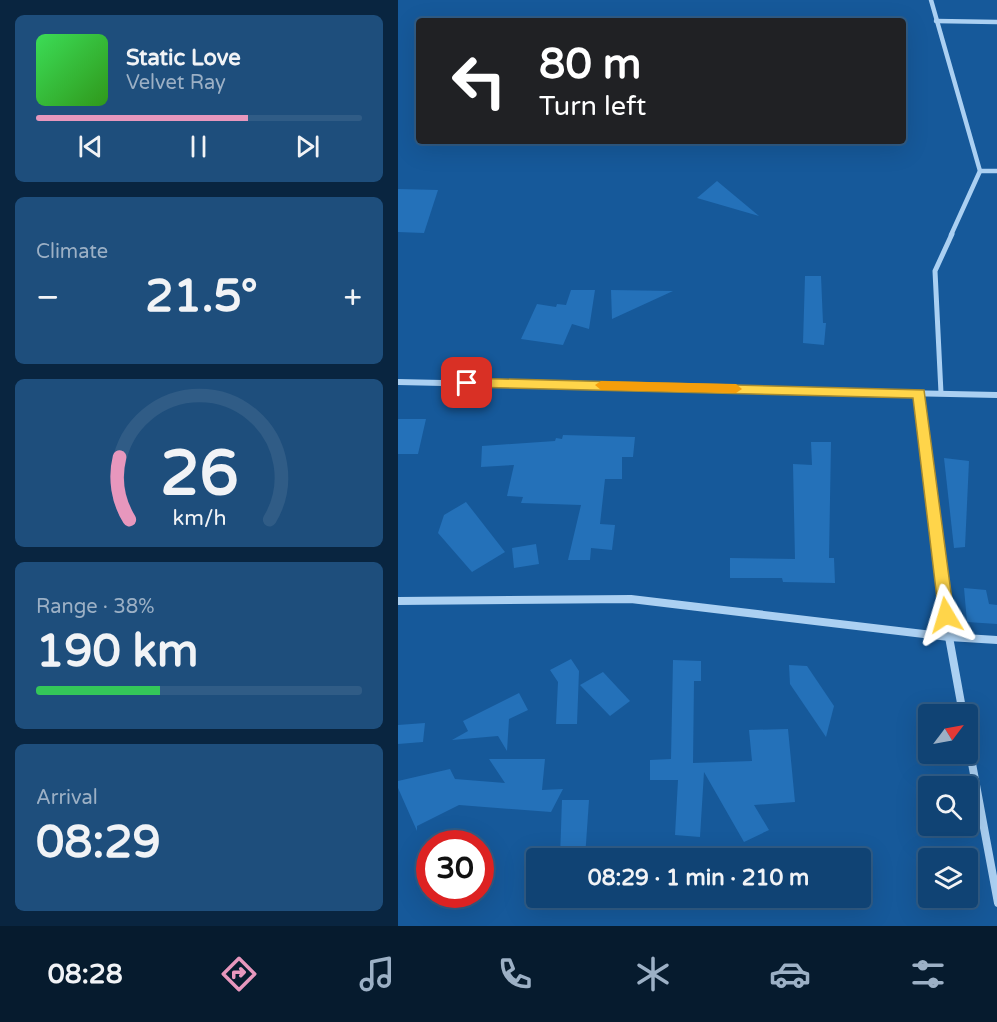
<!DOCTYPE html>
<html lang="en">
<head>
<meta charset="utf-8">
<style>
	body { margin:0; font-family:"Varela Round",sans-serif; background:#1e4e7c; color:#f1f3f6; height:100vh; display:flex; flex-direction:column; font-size:22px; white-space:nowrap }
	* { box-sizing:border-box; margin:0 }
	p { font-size:20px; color:#9cb0c5 }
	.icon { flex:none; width:33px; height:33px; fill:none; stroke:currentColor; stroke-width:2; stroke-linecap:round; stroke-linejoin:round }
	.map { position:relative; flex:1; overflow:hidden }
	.panel { display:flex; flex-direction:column; gap:15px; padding:15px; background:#092540; width:398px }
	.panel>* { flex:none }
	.banner { position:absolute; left:18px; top:18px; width:490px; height:126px; border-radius:6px; box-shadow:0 6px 24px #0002,0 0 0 2px #305c86; background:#202124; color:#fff; overflow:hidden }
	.needle { width:39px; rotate:58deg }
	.buttons { position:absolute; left:520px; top:704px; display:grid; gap:12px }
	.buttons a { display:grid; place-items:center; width:60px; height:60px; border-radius:6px; background:#104374; box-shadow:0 6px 24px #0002,0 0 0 2px #305c86; font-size:30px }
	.speed { position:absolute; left:18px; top:830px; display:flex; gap:12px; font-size:30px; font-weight:700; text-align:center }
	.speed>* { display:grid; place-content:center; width:78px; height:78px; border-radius:50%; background:#104374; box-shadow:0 6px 24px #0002,0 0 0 2px #305c86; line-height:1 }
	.speed .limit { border:9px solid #d22; background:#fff; color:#111 }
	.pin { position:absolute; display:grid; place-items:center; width:51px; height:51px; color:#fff; margin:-26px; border-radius:12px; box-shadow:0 3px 9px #0006 }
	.me { position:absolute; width:66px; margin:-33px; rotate:353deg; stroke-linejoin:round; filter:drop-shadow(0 0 4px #0008) }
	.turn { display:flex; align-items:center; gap:21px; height:126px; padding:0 24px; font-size:27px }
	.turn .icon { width:78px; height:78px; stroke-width:2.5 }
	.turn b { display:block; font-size:42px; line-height:51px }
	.big { font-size:45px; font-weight:800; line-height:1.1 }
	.panel .widget { flex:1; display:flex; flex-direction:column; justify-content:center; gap:9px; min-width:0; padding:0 21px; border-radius:9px; background:#1e4e7c }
	.panel .dial { align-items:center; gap:0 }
	.dial svg { height:156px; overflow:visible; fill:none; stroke:#305c86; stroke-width:7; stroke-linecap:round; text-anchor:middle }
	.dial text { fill:#f1f3f6; stroke:none }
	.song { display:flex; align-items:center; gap:18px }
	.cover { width:72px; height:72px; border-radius:9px; background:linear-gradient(135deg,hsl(130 70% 55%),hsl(110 70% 35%)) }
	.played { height:6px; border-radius:3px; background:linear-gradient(90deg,#e797bd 65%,#305c86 65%) }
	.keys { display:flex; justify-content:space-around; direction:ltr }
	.heat { display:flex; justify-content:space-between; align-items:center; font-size:33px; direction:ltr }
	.charge { height:9px; border-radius:4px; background:linear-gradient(90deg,#34c759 38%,#305c86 0) }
	.trip { position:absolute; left:128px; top:848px; width:345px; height:60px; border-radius:6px; background:#104374; box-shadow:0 6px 24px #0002,0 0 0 2px #305c86; font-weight:800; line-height:60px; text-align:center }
	.dock { display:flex; height:96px; justify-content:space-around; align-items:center; background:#061b2e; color:#9cb0c5 }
	.dock .icon { width:42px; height:42px }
	.dock .on { color:#e797bd }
	.dock b { font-size:27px; color:#f1f3f6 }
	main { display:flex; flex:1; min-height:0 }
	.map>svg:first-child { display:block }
	.building { fill:#2471b9 }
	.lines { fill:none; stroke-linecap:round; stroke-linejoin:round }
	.minor-far2 { stroke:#abd0f2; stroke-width:4.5 }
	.minor-far1 { stroke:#abd0f2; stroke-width:5 }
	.minor { stroke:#abd0f2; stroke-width:8 }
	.tertiary { fill:#abd0f2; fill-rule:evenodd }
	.route { fill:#ffd54a; stroke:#a68a30; stroke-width:1.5 }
	.slow { fill:#f59e0b }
</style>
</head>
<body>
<main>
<section class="panel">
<div class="widget">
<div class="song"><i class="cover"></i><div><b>Static Love</b><p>Velvet Ray</p></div></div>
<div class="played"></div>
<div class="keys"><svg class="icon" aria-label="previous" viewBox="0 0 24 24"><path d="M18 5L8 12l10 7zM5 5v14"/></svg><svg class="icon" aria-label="pause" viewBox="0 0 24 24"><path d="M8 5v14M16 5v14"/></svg><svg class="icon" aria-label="next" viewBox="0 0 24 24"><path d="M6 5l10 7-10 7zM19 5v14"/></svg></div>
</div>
<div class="widget"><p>Climate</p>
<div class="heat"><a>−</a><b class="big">21.5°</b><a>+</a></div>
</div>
<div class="widget dial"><svg viewBox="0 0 100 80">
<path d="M14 69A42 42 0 1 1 86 69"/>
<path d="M14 69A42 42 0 0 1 9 37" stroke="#e797bd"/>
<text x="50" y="56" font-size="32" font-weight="700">26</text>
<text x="50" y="72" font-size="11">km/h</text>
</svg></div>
<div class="widget"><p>Range · 38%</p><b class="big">190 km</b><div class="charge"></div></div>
<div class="widget"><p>Arrival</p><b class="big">08:29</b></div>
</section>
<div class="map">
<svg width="600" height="926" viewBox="0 0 600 926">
	<rect width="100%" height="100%" fill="#16599a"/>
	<g class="building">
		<path d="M 319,181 L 361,216 L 299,198 Z"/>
		<path d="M 0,189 L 40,190 L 26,233 L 0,232 Z"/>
		<path d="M 407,276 L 423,276 L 425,323 L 428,323 L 426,345 L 405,343 Z"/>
		<path d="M 173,290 L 197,290 L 191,329 L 174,324 L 165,345 L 123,339 L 139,304 L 158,307 L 159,304 L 168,305 Z"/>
		<path d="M 213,290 L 275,291 L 214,319 Z"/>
		<path d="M 0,419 L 28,419 L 20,454 L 0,454 Z"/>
		<path d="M 165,435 L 237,437 L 235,457 L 224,457 L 224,479 L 207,479 L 202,524 L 217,525 L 214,550 L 193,548 L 192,560 L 170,560 L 183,505 L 123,503 L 125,497 L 109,496 L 116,465 L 83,467 L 84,446 L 157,441 L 158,438 L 164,439 Z"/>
		<path d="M 413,442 L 433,442 L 431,558 L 436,558 L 437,583 L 385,582 L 384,578 L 332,578 L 332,558 L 397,559 L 395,464 L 414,465 Z"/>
		<path d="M 546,458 L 571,461 L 567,547 L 556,548 Z"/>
		<path d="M 68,502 L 107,552 L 74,572 L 40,533 L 46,515 Z"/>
		<path d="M 138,544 L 141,564 L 116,568 L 114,548 Z"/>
		<path d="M 566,588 L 588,590 L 591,604 L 600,605 L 600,624 L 569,622 Z"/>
		<path d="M 173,659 L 181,671 L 179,724 L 158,724 L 160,682 L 152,670 Z"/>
		<path d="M 275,660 L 303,661 L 303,681 L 296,681 L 295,763 L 354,761 L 351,730 L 390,729 L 397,802 L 356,805 L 371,830 L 346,842 L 306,772 L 302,837 L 277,835 L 280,780 L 252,780 L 252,760 L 273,759 Z"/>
		<path d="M 391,665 L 409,666 L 436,706 L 428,737 L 392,684 Z"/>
		<path d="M 205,672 L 232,701 L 212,716 L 182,685 Z"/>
		<path d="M 121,693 L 130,710 L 111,719 L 109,751 L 100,736 L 54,740 L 70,731 L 65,721 Z"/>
		<path d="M 27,723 L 25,742 L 0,744 L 0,725 Z"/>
		<path d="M 91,759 L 147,759 L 144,790 L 165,789 L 153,812 L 61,805 L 19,826 L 19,831 L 0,788 L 0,781 L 52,769 L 57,779 L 107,783 Z"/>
		<path d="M 164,800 L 191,800 L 187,858 L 162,858 Z"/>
	</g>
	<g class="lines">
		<g class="minor-far2">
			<path d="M 533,0 L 582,171 L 553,235"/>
			<path d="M 538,21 L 600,22"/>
			<path d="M 582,171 L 600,171"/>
		</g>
		<g class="minor-far1">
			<path d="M 543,393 L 537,271 L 554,234"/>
			<path d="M 521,394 L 539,537"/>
		</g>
		<g class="minor">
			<path d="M 539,536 L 551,637 L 565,714"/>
			<path d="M 0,601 L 233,599 L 551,637 L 600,640"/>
			<path d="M 570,742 L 600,903"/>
		</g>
		<path class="tertiary" d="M 0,379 L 600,392 L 600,398 L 0,385 Z"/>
	</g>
	<path class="route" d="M 69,378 L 526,390 L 556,615 L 554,620 L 548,622 L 543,620 L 541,615 L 515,398 L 69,387 L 63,383 Z"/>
	<path class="slow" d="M 203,381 L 338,384 L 344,389 L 338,393 L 203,390 L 197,385 Z"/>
</svg>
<div class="buttons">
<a><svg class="needle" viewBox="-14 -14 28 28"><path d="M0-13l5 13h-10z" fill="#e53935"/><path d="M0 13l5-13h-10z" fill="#9cb0c5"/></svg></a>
<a><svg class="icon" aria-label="search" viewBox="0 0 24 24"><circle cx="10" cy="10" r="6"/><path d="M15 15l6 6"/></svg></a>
<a><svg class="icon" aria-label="layers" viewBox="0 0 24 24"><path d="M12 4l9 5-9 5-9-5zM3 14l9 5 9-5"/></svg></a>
</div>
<div class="speed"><div class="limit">30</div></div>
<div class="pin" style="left:69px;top:383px;background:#d93025"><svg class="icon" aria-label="arrive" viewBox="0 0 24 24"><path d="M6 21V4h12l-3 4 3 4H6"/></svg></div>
<svg class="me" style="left:548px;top:615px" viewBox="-20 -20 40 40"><path d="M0-17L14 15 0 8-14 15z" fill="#ffd54a" stroke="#fff" stroke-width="4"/></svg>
<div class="trip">08:29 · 1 min · 210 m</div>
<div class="banner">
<div class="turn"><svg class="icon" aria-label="left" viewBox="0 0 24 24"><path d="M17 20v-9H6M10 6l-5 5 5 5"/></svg><div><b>80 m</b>Turn left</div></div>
</div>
</div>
</main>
<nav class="dock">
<b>08:28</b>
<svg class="icon on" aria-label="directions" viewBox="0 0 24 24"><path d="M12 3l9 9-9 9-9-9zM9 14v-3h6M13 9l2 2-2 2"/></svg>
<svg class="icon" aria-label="music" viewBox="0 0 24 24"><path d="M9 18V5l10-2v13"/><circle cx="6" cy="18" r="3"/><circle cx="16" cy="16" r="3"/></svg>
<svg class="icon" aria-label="phone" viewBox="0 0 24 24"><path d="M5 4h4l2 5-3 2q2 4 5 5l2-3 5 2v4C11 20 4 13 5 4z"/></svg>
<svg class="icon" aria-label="climate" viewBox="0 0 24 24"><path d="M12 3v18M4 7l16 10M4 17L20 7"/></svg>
<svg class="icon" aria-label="car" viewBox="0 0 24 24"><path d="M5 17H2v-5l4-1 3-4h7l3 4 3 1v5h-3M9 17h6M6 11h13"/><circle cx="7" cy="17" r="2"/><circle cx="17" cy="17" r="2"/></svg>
<svg class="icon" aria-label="filters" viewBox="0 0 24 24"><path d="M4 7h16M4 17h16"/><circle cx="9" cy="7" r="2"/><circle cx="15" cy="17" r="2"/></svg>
</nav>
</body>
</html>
